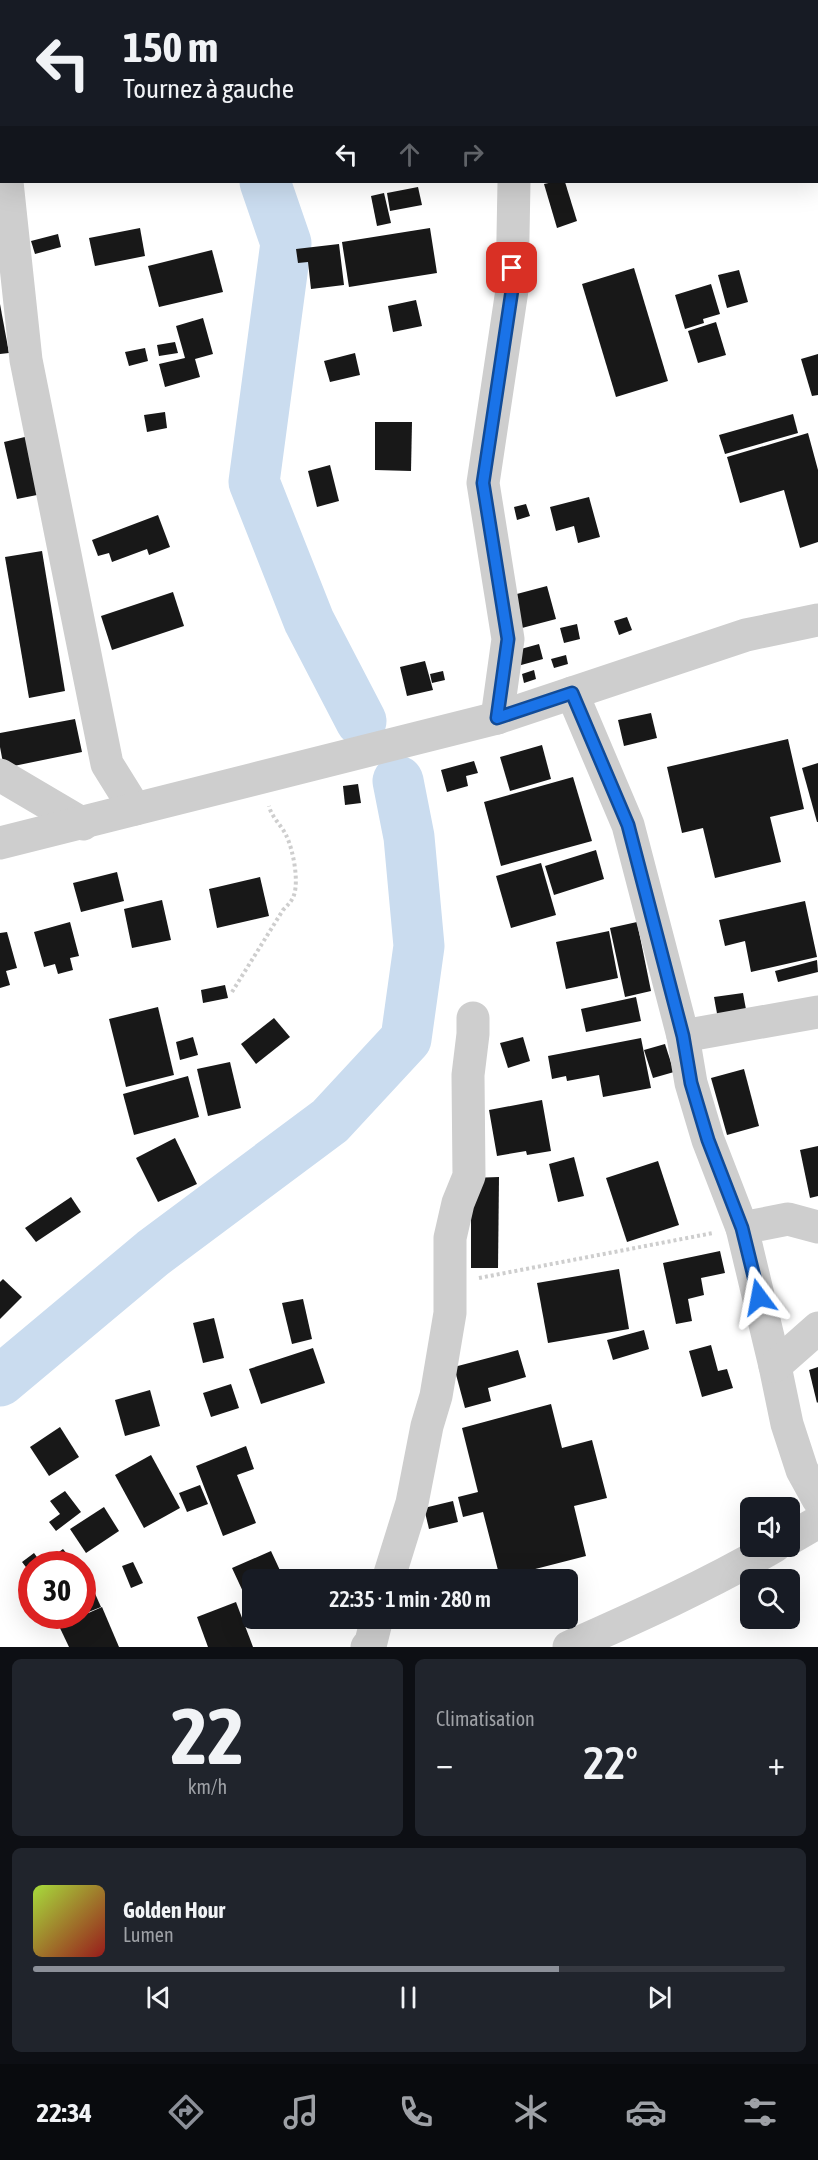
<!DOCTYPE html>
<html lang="fr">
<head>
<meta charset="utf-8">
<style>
	body { margin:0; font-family:"Asap Condensed",sans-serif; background:#20242c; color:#f1f3f6; height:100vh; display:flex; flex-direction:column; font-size:22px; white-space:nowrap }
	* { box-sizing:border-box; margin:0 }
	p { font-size:20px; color:#9ea1a6 }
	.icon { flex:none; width:33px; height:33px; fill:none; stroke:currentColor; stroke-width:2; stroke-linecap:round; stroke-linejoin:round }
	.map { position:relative; height:1647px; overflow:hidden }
	.sheet { display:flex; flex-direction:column; gap:12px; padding:12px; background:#0d0f14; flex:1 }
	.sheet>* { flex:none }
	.guide { position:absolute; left:0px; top:0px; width:819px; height:183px; box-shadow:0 6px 24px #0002; background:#171b24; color:#f1f3f6; overflow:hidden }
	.tools { position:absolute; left:740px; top:1497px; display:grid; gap:12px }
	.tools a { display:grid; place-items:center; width:60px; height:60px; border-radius:9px; background:#171b24; box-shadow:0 6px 24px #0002; font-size:30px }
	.speed { position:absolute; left:18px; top:1551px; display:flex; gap:12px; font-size:30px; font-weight:700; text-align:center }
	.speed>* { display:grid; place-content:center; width:78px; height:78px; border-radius:50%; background:#171b24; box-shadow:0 6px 24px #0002; line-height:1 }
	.speed .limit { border:9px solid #d22; background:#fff; color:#111 }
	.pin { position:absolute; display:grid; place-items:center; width:51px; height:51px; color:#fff; margin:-26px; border-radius:12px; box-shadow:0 3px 9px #0006 }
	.me { position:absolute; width:66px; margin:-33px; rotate:347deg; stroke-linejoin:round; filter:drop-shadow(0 0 4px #0008) }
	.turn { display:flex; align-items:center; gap:21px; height:126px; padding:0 24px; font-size:27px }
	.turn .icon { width:78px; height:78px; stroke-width:2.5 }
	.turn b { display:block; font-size:42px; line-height:51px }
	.lanes { display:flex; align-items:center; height:57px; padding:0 24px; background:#0003; justify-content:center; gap:30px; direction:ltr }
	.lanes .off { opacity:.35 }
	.big { font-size:45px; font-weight:600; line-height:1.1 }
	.sheet .widget { flex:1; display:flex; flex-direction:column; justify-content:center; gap:9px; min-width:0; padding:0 21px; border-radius:9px; background:#20242c }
	.sheet .dial { align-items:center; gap:0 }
	.dial b { font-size:78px; line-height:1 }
	.song { display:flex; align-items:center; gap:18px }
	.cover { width:72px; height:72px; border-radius:9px; background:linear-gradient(135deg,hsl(80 70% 55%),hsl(0 70% 35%)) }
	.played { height:6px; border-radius:3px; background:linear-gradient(90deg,#8c9099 70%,#363941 70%) }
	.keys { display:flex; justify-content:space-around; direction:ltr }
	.heat { display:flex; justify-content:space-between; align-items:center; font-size:33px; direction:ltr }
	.sheet .tiles { flex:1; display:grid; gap:12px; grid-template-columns:1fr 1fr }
	.widget:last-child { grid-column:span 2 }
	.trip { position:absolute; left:242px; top:1569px; width:336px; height:60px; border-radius:9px; background:#171b24; box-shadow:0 6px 24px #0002; font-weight:600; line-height:60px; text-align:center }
	.tabs { display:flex; height:96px; justify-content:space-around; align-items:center; background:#090b0e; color:#9ea1a6 }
	.tabs .icon { width:42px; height:42px }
	.tabs .current { color:#8c9099 }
	.tabs b { font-size:27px; color:#f1f3f6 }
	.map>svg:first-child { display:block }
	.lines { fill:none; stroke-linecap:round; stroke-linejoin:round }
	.river { stroke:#cadcef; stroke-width:51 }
	.building { fill:#181818 }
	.path { stroke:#cecece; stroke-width:4; stroke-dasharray:3 3; stroke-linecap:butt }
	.street { stroke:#cecece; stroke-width:33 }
	.route-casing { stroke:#114b97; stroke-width:15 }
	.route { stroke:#1a73e8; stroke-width:10 }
</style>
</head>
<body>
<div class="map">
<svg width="818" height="1647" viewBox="0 0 818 1647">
	<rect width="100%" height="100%" fill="#fff"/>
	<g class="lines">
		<g class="river">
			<path d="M 266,2 L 266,0"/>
			<path d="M 265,182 L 286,243 L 254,482 L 309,621 L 361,721"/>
			<path d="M 0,1381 L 153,1253 L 330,1121 L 406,1039 L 419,946 L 409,837 L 398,781"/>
		</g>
	</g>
	<g class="building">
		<path d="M 553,182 L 565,182 L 577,221 L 557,228 L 544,184 Z"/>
		<path d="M 418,187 L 422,205 L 390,211 L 387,193 Z"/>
		<path d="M 384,193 L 391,223 L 377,226 L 371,196 Z"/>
		<path d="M 140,228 L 145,256 L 95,266 L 89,238 Z"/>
		<path d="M 430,228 L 437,273 L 349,287 L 342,242 Z"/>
		<path d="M 58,234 L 61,247 L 35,254 L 31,241 Z"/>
		<path d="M 339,244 L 344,285 L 311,289 L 308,262 L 298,263 L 296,249 Z"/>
		<path d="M 212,250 L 223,292 L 159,307 L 148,266 Z"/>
		<path d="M 634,268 L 668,381 L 616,397 L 582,284 Z"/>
		<path d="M 739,270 L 748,302 L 727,308 L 718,275 Z"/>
		<path d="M 711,284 L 720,314 L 703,319 L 704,323 L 685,329 L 675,295 Z"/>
		<path d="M 416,300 L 422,326 L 393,332 L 388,306 Z"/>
		<path d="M 0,304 L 9,353 L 0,354 Z"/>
		<path d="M 203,318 L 213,354 L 195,359 L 200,377 L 165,387 L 159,364 L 185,358 L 176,326 Z"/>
		<path d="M 716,322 L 726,355 L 698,363 L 688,331 Z"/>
		<path d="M 175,342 L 178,353 L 159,356 L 157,345 Z"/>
		<path d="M 145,348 L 148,361 L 129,366 L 125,352 Z"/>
		<path d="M 355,353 L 360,375 L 330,382 L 324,361 Z"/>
		<path d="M 818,354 L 818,395 L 812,396 L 801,359 Z"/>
		<path d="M 165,412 L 167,428 L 147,432 L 144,415 Z"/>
		<path d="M 793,414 L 798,433 L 725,454 L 719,435 Z"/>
		<path d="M 375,422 L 412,422 L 411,471 L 375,470 Z"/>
		<path d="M 808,433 L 818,470 L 818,542 L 800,548 L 784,490 L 740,503 L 727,457 Z"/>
		<path d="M 29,436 L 42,494 L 17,499 L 4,442 Z"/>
		<path d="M 330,465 L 339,501 L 317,507 L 308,471 Z"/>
		<path d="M 589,497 L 600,537 L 578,543 L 574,526 L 556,531 L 550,507 Z"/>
		<path d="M 526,504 L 530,516 L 517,520 L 514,507 Z"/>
		<path d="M 158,515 L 170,547 L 149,555 L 147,549 L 112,562 L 109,553 L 98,556 L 92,540 Z"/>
		<path d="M 42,551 L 65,691 L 29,698 L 5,557 Z"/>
		<path d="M 547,586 L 556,619 L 522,628 L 513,595 Z"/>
		<path d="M 173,592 L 184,626 L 112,650 L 101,616 Z"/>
		<path d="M 627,617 L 632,630 L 619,635 L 614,621 Z"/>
		<path d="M 577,624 L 580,639 L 564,643 L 560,628 Z"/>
		<path d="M 539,644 L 543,659 L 514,667 L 510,652 Z"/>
		<path d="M 566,655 L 568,664 L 554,668 L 551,659 Z"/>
		<path d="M 425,661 L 433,690 L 407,696 L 400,667 Z"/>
		<path d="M 534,670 L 536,679 L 524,683 L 522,674 Z"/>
		<path d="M 443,671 L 445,680 L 432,683 L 430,674 Z"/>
		<path d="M 651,713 L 657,738 L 624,746 L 618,720 Z"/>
		<path d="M 75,719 L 82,752 L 4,768 L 0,747 L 0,733 Z"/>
		<path d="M 788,739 L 804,809 L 770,817 L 781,862 L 715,878 L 703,828 L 682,833 L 667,767 Z"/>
		<path d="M 542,745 L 551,779 L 510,791 L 500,757 Z"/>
		<path d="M 474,761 L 478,773 L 466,776 L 468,786 L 447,792 L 441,770 Z"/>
		<path d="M 818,763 L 818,822 L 817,822 L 802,768 Z"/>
		<path d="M 573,777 L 592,841 L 501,866 L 484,802 Z"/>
		<path d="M 358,784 L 361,803 L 345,805 L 343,786 Z"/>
		<path d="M 596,850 L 604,879 L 554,895 L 545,866 Z"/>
		<path d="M 541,863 L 556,915 L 511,928 L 496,876 Z"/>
		<path d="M 117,872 L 124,901 L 81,912 L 73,883 Z"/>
		<path d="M 260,877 L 269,916 L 217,928 L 209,889 Z"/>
		<path d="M 162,900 L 171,940 L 132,948 L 124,909 Z"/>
		<path d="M 805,901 L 817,957 L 751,972 L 745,941 L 725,946 L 719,920 Z"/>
		<path d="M 70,922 L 79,956 L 70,958 L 73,970 L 58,974 L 55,964 L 44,967 L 34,932 Z"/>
		<path d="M 637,922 L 651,991 L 625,997 L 610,928 Z"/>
		<path d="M 609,931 L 618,978 L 566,989 L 556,942 Z"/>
		<path d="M 7,932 L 17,968 L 6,971 L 10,985 L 0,988 L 0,933 Z"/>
		<path d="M 817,960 L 818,972 L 778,982 L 775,971 Z"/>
		<path d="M 225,985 L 228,998 L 203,1003 L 201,990 Z"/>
		<path d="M 743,993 L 747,1015 L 718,1019 L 714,997 Z"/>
		<path d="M 636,997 L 641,1021 L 586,1032 L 581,1009 Z"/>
		<path d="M 158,1007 L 174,1075 L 126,1087 L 109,1019 Z"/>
		<path d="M 274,1018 L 290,1037 L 256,1064 L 241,1044 Z"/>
		<path d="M 193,1037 L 198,1055 L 180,1060 L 176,1042 Z"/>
		<path d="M 523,1037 L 530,1061 L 508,1068 L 500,1043 Z"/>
		<path d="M 641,1038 L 651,1088 L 603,1097 L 599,1075 L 567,1081 L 566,1076 L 552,1079 L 548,1056 Z"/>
		<path d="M 665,1044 L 674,1072 L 653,1078 L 644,1050 Z"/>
		<path d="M 230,1062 L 241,1108 L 208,1116 L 197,1069 Z"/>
		<path d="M 744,1069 L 759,1126 L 727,1135 L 711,1078 Z"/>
		<path d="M 188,1076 L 199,1117 L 134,1135 L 123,1094 Z"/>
		<path d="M 542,1100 L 551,1151 L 527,1155 L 526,1151 L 497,1156 L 489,1110 Z"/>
		<path d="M 175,1138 L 197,1184 L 158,1202 L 136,1158 Z"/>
		<path d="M 818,1146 L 818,1196 L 810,1198 L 800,1150 Z"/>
		<path d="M 574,1157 L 584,1196 L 558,1202 L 549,1164 Z"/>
		<path d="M 658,1161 L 679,1225 L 627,1242 L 606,1178 Z"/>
		<path d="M 499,1177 L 498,1268 L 471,1268 L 471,1178 Z"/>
		<path d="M 71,1197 L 81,1212 L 36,1242 L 25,1228 Z"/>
		<path d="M 720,1251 L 725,1273 L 701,1278 L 704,1295 L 688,1299 L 692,1321 L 676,1324 L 663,1263 Z"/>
		<path d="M 619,1269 L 629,1329 L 548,1343 L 537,1283 Z"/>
		<path d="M 3,1279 L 22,1297 L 0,1319 L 0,1282 Z"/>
		<path d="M 303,1299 L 312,1339 L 292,1344 L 282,1303 Z"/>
		<path d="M 214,1318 L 224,1358 L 203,1363 L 193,1323 Z"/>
		<path d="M 644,1330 L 649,1349 L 613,1360 L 607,1340 Z"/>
		<path d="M 711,1345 L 718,1371 L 727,1369 L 733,1388 L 702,1397 L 689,1351 Z"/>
		<path d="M 313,1348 L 325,1383 L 261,1404 L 249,1369 Z"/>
		<path d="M 518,1350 L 526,1377 L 488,1388 L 491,1401 L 465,1408 L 454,1367 Z"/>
		<path d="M 818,1367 L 818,1402 L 817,1403 L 809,1370 Z"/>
		<path d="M 231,1384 L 239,1408 L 211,1417 L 203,1393 Z"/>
		<path d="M 150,1390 L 160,1426 L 125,1436 L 115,1400 Z"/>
		<path d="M 551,1404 L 562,1448 L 592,1440 L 607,1498 L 574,1506 L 586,1556 L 500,1578 L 483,1512 L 463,1517 L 458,1497 L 478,1492 L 462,1428 Z"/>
		<path d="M 60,1427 L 79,1457 L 49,1476 L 30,1447 Z"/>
		<path d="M 246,1446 L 254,1469 L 237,1475 L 256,1523 L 223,1536 L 196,1466 Z"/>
		<path d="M 151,1455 L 180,1508 L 144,1528 L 115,1475 Z"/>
		<path d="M 200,1485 L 208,1504 L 187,1512 L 179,1493 Z"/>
		<path d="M 65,1491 L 81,1512 L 56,1531 L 49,1522 L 60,1514 L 50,1501 Z"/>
		<path d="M 453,1501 L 458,1522 L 429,1529 L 424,1508 Z"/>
		<path d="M 104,1507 L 119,1531 L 86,1553 L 70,1529 Z"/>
		<path d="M 63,1549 L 72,1560 L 66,1564 L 32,1564 L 32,1575 L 22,1562 L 34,1553 L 42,1564 Z"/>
		<path d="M 271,1551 L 284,1579 L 252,1580 L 252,1593 L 245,1596 L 232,1568 Z"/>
		<path d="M 133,1562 L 143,1583 L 131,1588 L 122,1566 Z"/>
		<path d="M 85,1571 L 101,1607 L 86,1613 L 82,1604 L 82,1572 Z"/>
		<path d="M 236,1602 L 253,1647 L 208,1647 L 197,1617 Z"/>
		<path d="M 102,1607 L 119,1647 L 69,1647 L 59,1626 Z"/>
	</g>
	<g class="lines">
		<g class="path">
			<path d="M 232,992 L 283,910 C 288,905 292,901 294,895 C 299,880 293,849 286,835 C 281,825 271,816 269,806"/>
			<path d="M 479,1278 L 713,1233"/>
		</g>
		<g class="street">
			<path d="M 692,0 L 698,2"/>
			<path d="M 203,2 L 203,0"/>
			<path d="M 580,2 L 582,0"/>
			<path d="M 0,122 L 2,129"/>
			<path d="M 7,182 L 26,360 L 107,764 L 135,809"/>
			<path d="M 572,693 L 628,825 L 683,1036 L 691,1083 L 708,1140 L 742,1228 L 775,1366 L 787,1424 L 802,1470 L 818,1499"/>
			<path d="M 497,718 L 508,639 L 483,483 L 512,290 L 514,182"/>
			<path d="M 0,775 L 83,824"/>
			<path d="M 0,843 L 497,718 L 746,635 L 818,620"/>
			<path d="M 683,1036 L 818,1012"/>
			<path d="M 742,1228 L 788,1219 L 818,1227"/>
			<path d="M 775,1366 L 818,1328"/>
			<path d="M 789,1539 L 818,1522"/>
			<path d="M 388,1580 L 412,1503 L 427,1426 L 436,1396 L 450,1313 L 450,1238 L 458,1203 L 469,1176 L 468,1075 L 473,1034 L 473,1018"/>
			<path d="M 367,1647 L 371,1642 L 377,1618"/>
			<path d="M 569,1647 C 639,1616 708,1585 775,1546"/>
		</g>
	</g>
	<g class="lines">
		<g class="route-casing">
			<path id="route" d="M 512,268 L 512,290 L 483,483 L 508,639 L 497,718 L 572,693 L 628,825 L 683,1036 L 691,1083 L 708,1140 L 742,1228 L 759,1297"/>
		</g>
		<use href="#route" class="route"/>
	</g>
</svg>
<div class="tools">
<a><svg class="icon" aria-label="sound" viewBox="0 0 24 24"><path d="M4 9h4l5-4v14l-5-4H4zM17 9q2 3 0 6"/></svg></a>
<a><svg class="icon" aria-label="search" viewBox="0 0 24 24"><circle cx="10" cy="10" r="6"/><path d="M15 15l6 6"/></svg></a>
</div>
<div class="speed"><div class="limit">30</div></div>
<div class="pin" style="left:512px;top:268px;background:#d93025"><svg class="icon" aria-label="arrive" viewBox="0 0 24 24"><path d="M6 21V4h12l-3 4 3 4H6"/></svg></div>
<svg class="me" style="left:759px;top:1297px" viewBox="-20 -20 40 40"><path d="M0-17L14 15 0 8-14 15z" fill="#1a73e8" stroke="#fff" stroke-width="4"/></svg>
<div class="trip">22:35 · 1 min · 280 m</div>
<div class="guide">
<div class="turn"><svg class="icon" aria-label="left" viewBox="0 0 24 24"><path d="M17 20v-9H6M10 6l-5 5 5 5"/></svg><div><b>150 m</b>Tournez à gauche</div></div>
<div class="lanes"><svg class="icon" aria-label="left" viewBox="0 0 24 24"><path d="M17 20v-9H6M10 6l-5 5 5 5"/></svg><svg class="icon off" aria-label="ahead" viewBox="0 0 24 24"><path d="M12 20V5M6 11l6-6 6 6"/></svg><svg class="icon off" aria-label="right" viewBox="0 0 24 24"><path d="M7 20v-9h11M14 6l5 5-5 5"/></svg></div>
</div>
</div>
<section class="sheet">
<div class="tiles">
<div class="widget dial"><b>22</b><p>km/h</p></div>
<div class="widget"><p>Climatisation</p>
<div class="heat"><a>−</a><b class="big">22°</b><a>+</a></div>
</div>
<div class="widget">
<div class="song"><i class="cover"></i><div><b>Golden Hour</b><p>Lumen</p></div></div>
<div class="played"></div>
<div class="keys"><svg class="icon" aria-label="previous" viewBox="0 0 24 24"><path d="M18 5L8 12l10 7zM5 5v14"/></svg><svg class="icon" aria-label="pause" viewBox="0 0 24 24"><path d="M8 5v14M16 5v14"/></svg><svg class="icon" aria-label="next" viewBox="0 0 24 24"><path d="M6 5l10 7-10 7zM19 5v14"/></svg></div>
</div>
</div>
</section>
<nav class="tabs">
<b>22:34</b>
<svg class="icon current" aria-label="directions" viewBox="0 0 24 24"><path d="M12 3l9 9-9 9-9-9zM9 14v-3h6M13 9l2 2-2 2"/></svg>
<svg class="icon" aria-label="music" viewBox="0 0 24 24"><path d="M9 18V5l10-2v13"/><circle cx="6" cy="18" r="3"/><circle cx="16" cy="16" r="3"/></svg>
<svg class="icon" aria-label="phone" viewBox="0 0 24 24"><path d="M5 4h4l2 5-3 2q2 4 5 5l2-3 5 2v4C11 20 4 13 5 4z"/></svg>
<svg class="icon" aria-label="climate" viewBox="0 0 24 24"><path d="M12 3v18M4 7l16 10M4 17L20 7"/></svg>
<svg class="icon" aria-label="car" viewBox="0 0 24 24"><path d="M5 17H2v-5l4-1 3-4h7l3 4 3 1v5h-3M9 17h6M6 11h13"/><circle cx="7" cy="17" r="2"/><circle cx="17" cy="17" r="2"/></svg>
<svg class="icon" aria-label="filters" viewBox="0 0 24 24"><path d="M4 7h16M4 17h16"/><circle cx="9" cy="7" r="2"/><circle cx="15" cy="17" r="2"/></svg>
</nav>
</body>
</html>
